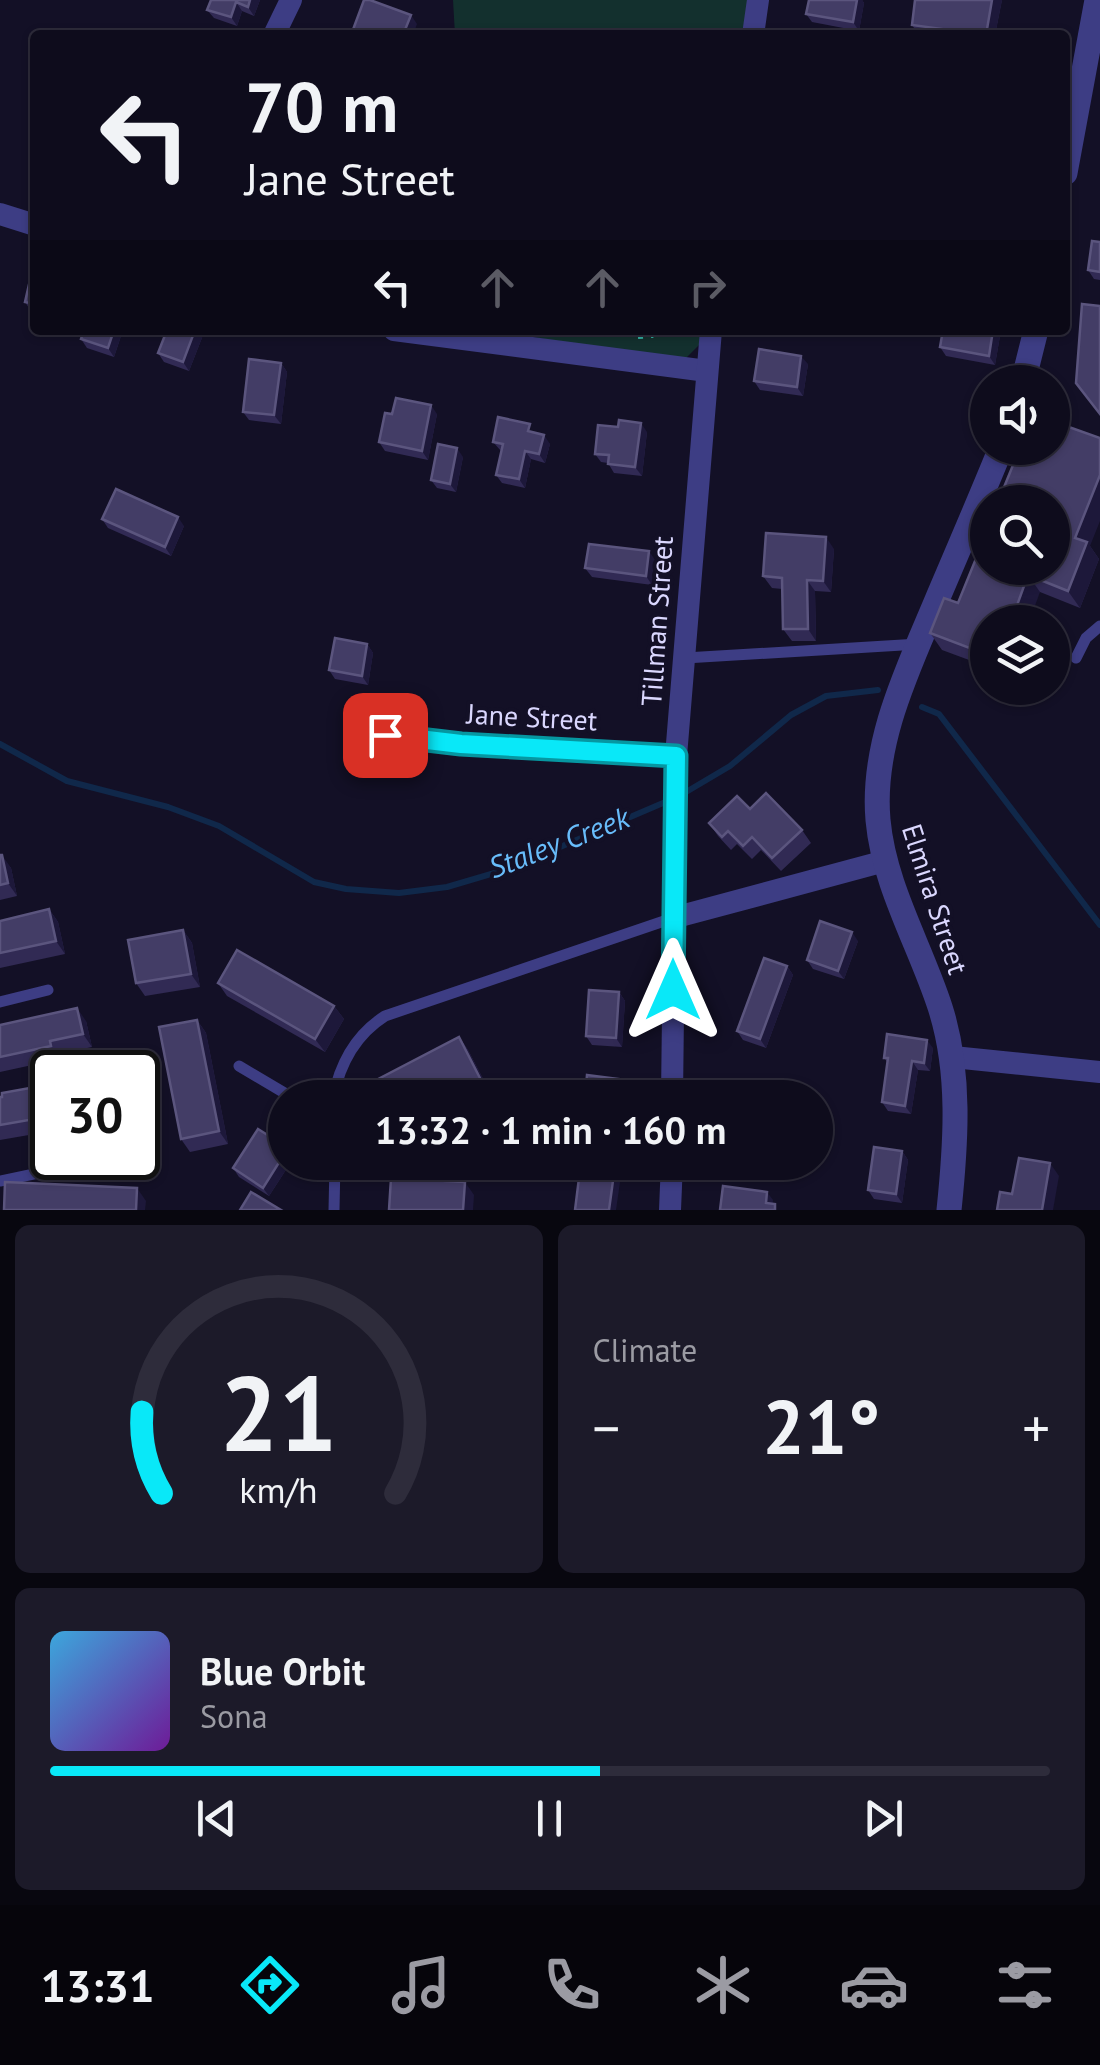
<!DOCTYPE html>
<html lang="en">
<head>
<meta charset="utf-8">
<style>
	body { margin:0; font-family:"PT Sans",sans-serif; background:#1c1a29; color:#f1f3f6; height:100vh; display:flex; flex-direction:column; font-size:38px; white-space:nowrap }
	* { box-sizing:border-box; margin:0 }
	p { font-size:32px; color:#9b9ba3 }
	.icon { flex:none; width:55px; height:55px; fill:none; stroke:currentColor; stroke-width:2; stroke-linecap:round; stroke-linejoin:round }
	.map { position:relative; height:1210px; overflow:hidden }
	.drawer { display:flex; flex-direction:column; gap:15px; padding:15px; background:#08070f; flex:1 }
	.drawer>* { flex:none }
	.hud { position:absolute; left:30px; top:30px; width:1040px; height:305px; border-radius:10px; box-shadow:0 2px 8px #0004,0 0 0 2px #2e2c3b; background:#0e0c1c; color:#f1f3f6; overflow:hidden }
	.controls { position:absolute; left:970px; top:365px; display:grid; gap:20px }
	.controls a { display:grid; place-items:center; width:100px; height:100px; border-radius:50%; background:#0e0c1c; box-shadow:0 2px 8px #0004,0 0 0 2px #2e2c3b; font-size:50px }
	.speed { position:absolute; left:30px; top:1050px; display:flex; gap:20px; font-size:50px; font-weight:700; text-align:center }
	.speed>* { display:grid; place-content:center; width:130px; height:130px; border-radius:50%; background:#0e0c1c; box-shadow:0 2px 8px #0004,0 0 0 2px #2e2c3b; line-height:1 }
	.speed .limit { border:5px solid #111; border-radius:15px; background:#fff; color:#111 }
	.pin { position:absolute; display:grid; place-items:center; width:85px; height:85px; color:#fff; margin:-42px; border-radius:20px; box-shadow:0 5px 15px #0006 }
	.me { position:absolute; width:110px; margin:-55px; rotate:0deg; stroke-linejoin:round; filter:drop-shadow(0 0 8px #0008) }
	.turn { display:flex; align-items:center; gap:35px; height:210px; padding:0 50px; font-size:45px }
	.turn .icon { width:130px; height:130px; stroke-width:2.5 }
	.turn b { display:block; font-size:70px; line-height:85px }
	.lanes { display:flex; align-items:center; height:95px; padding:0 50px; background:#0003; justify-content:center; gap:50px; direction:ltr }
	.lanes .off { opacity:.35 }
	.big { font-size:75px; font-weight:700; line-height:1.1 }
	.drawer .card { flex:1; display:flex; flex-direction:column; justify-content:center; gap:15px; min-width:0; padding:0 35px; border-radius:15px; background:#1c1a29 }
	.drawer .dial { align-items:center; gap:0 }
	.dial svg { height:260px; overflow:visible; fill:none; stroke:#2e2c3b; stroke-width:7; stroke-linecap:round; text-anchor:middle }
	.dial text { fill:#f1f3f6; stroke:none }
	.song { display:flex; align-items:center; gap:30px }
	.cover { width:120px; height:120px; border-radius:15px; background:linear-gradient(135deg,hsl(200 70% 55%),hsl(280 70% 35%)) }
	.played { height:10px; border-radius:5px; background:linear-gradient(90deg,#09e8f8 55%,#2e2c3b 55%) }
	.keys { display:flex; justify-content:space-around; direction:ltr }
	.heat { display:flex; justify-content:space-between; align-items:center; font-size:55px; direction:ltr }
	.drawer .tiles { flex:1; display:grid; gap:15px; grid-template-columns:1fr 1fr }
	.card:last-child { grid-column:span 2 }
	.trip { position:absolute; left:268px; top:1080px; width:565px; height:100px; border-radius:50px; background:#0e0c1c; box-shadow:0 2px 8px #0004,0 0 0 2px #2e2c3b; font-weight:700; line-height:100px; text-align:center }
	.tab-bar { display:flex; height:160px; justify-content:space-around; align-items:center; background:#06050b; color:#9b9ba3 }
	.tab-bar .icon { width:70px; height:70px }
	.tab-bar .on { color:#09e8f8 }
	.tab-bar b { font-size:45px; color:#f1f3f6 }
	.map>svg:first-child { display:block }
	.green { fill:#13302e }
	.lines { fill:none; stroke-linecap:round; stroke-linejoin:round }
	.stream { stroke:#10284a; stroke-width:6 }
	.path { stroke:#33b5a9; stroke-width:4; stroke-dasharray:5 8; stroke-linecap:butt }
	.service { stroke:#3d3d84; stroke-width:11 }
	.minor { stroke:#3d3d84; stroke-width:22 }
	.tertiary { stroke:#3d3d84; stroke-width:25 }
	.wall { fill:#312a54 }
	.shaded-wall { fill:#1d183a }
	.building { fill:#433d66; stroke:#5b557e; stroke-width:2.5 }
	.route-casing { stroke:#0697a1; stroke-width:25 }
	.route { stroke:#09e8f8; stroke-width:18 }
	.labels { text-anchor:middle; stroke-width:8; stroke-linejoin:round; paint-order:stroke }
	.street-label { font-size:28px; fill:#dad7fe; stroke:#131026 }
	.water-label { font-size:30px; font-style:italic; fill:#68bcfa; stroke:#131026 }
</style>
</head>
<body>
<div class="map">
<svg width="1100" height="1210" viewBox="0 0 1100 1210">
	<rect width="100%" height="100%" fill="#131026"/>
	<g class="green">
		<path d="M 453,0 L 751,0 L 747,35 L 455,35 Z"/>
		<path d="M 494,330 L 703,330 L 702,342 L 686,358 L 578,345 Z"/>
	</g>
	<g class="lines">
		<g class="stream">
			<path d="M 922,707 L 939,714 L 1100,925"/>
			<path d="M 0,744 L 67,781 L 168,807 L 219,826 L 314,882 L 346,889 L 399,893 L 447,887 L 511,868 L 670,800"/>
			<path d="M 681,795 L 730,766 L 791,715 L 826,696 L 878,690"/>
		</g>
		<path class="path" d="M 638,337 L 652,336 L 658,330"/>
		<g class="service">
			<path d="M 685,658 L 919,644"/>
			<path d="M 1076,658 L 1086,638 L 1100,626"/>
			<path d="M 0,1002 L 48,990"/>
			<path d="M 239,1066 L 293,1098"/>
			<path d="M 333,1098 C 340,1063 355,1035 385,1016 L 673,918"/>
			<path d="M 0,1181 L 110,1158"/>
			<path d="M 334,1210 L 335,1162"/>
		</g>
		<g class="minor">
			<path d="M 274,35 L 291,0"/>
			<path d="M 753,35 L 758,0"/>
			<path d="M 0,214 L 35,225"/>
			<path d="M 394,330 L 707,371"/>
			<path d="M 385,735 L 461,744 L 676,756"/>
			<path d="M 673,918 L 885,861"/>
			<path d="M 953,1057 L 1100,1072"/>
			<path d="M 672,1098 L 676,756 L 711,330"/>
			<path d="M 670,1210 L 672,1162"/>
		</g>
		<g class="tertiary">
			<path d="M 1065,173 L 1097,0"/>
			<path d="M 1023,382 L 1036,330"/>
			<path d="M 949,1210 C 956,1143 961,1072 940,1007 C 920,945 884,886 878,820 C 871,741 910,665 939,595 C 960,546 981,497 1001,448"/>
		</g>
	</g>
	<g class="wall">
		<path d="M 211,0 L 260,0 L 254,16 L 242,11 L 237,26 L 214,18 L 207,10 Z"/>
		<path d="M 809,0 L 862,0 L 864,3 L 859,31 L 812,22 L 806,14 Z"/>
		<path d="M 915,0 L 1002,0 L 995,35 L 919,35 L 912,25 Z"/>
		<path d="M 1100,242 L 1100,280 L 1094,279 L 1088,270 Z"/>
		<path d="M 35,272 L 35,312 L 31,311 L 25,302 Z"/>
		<path d="M 123,330 L 114,357 L 87,348 L 81,339 Z"/>
		<path d="M 167,330 L 205,330 L 189,371 L 164,362 L 158,353 Z"/>
		<path d="M 943,330 L 1001,330 L 995,365 L 946,356 L 940,347 Z"/>
		<path d="M 281,363 L 287,372 L 281,424 L 249,420 L 243,412 Z"/>
		<path d="M 808,364 L 803,396 L 760,390 L 754,381 Z"/>
		<path d="M 392,414 L 437,414 L 428,460 L 385,451 L 379,442 Z"/>
		<path d="M 647,432 L 642,476 L 614,473 L 608,463 L 601,462 L 595,454 Z"/>
		<path d="M 536,433 L 550,444 L 545,463 L 531,459 L 525,488 L 502,483 L 496,475 L 501,451 L 493,442 Z"/>
		<path d="M 463,457 L 456,492 L 437,488 L 431,480 Z"/>
		<path d="M 102,519 L 184,526 L 171,556 L 108,528 Z"/>
		<path d="M 1090,546 L 1099,559 L 1080,608 L 1040,592 L 988,622 L 988,667 L 942,650 L 930,633 L 958,603 Z"/>
		<path d="M 834,549 L 831,592 L 815,591 L 816,641 L 792,641 L 783,629 L 782,589 L 772,588 L 763,576 Z"/>
		<path d="M 655,560 L 652,585 L 592,577 L 585,568 Z"/>
		<path d="M 367,644 L 373,653 L 368,685 L 335,679 L 329,670 Z"/>
		<path d="M 750,809 L 802,830 L 811,843 L 781,871 L 761,850 L 752,859 L 737,844 L 731,850 L 718,836 L 709,823 Z"/>
		<path d="M 0,855 L 11,868 L 17,896 L 0,900 Z"/>
		<path d="M 49,909 L 58,922 L 65,954 L 0,968 L 0,921 Z"/>
		<path d="M 183,930 L 192,943 L 200,987 L 145,996 L 136,983 Z"/>
		<path d="M 858,941 L 844,979 L 813,969 L 807,960 Z"/>
		<path d="M 787,966 L 793,975 L 766,1048 L 743,1040 L 737,1031 Z"/>
		<path d="M 218,983 L 334,1006 L 344,1019 L 325,1052 L 227,996 Z"/>
		<path d="M 619,992 L 625,1001 L 622,1047 L 592,1045 L 586,1036 Z"/>
		<path d="M 197,1020 L 206,1033 L 228,1144 L 190,1152 L 181,1139 Z"/>
		<path d="M 86,1021 L 92,1047 L 59,1054 L 60,1059 L 0,1072 L 0,1025 Z"/>
		<path d="M 459,1037 L 468,1050 L 493,1098 L 363,1098 Z"/>
		<path d="M 933,1048 L 930,1071 L 918,1070 L 911,1114 L 888,1111 L 882,1102 L 888,1063 L 884,1058 Z"/>
		<path d="M 52,1084 L 52,1131 L 0,1140 L 0,1097 Z"/>
		<path d="M 902,1151 L 908,1160 L 902,1203 L 874,1199 L 868,1190 Z"/>
		<path d="M 291,1162 L 269,1196 L 239,1177 L 233,1168 Z"/>
	</g>
	<g class="shaded-wall">
		<path d="M 250,0 L 260,0 L 254,16 L 248,7 Z"/>
		<path d="M 857,0 L 862,0 L 864,3 L 859,31 L 853,22 Z"/>
		<path d="M 992,0 L 1002,0 L 995,35 L 986,35 Z"/>
		<path d="M 236,2 L 242,11 L 237,26 L 231,17 Z"/>
		<path d="M 411,15 L 417,24 L 413,35 L 403,35 Z"/>
		<path d="M 114,330 L 123,330 L 114,357 L 108,348 Z"/>
		<path d="M 195,330 L 205,330 L 189,371 L 183,362 Z"/>
		<path d="M 993,330 L 1001,330 L 995,365 L 989,356 Z"/>
		<path d="M 801,356 L 808,364 L 803,396 L 797,387 Z"/>
		<path d="M 281,363 L 287,372 L 281,424 L 274,415 Z"/>
		<path d="M 431,405 L 437,414 L 428,460 L 422,451 Z"/>
		<path d="M 641,423 L 647,432 L 642,476 L 635,467 Z"/>
		<path d="M 544,435 L 550,444 L 545,463 L 539,454 Z"/>
		<path d="M 457,448 L 463,457 L 456,492 L 450,484 Z"/>
		<path d="M 525,451 L 531,459 L 525,488 L 519,479 Z"/>
		<path d="M 1100,475 L 1100,521 L 1090,546 L 1099,559 L 1080,608 L 1068,591 L 1075,538 Z"/>
		<path d="M 178,517 L 184,526 L 171,556 L 165,547 Z"/>
		<path d="M 826,537 L 834,549 L 831,592 L 823,581 Z"/>
		<path d="M 649,551 L 655,560 L 652,585 L 646,576 Z"/>
		<path d="M 1028,575 L 1040,592 L 1029,622 L 1011,622 Z"/>
		<path d="M 807,580 L 815,591 L 816,641 L 808,629 Z"/>
		<path d="M 367,644 L 373,653 L 368,685 L 362,676 Z"/>
		<path d="M 2,855 L 11,868 L 17,896 L 8,883 Z"/>
		<path d="M 49,909 L 58,922 L 65,954 L 56,941 Z"/>
		<path d="M 183,930 L 192,943 L 200,987 L 191,974 Z"/>
		<path d="M 852,932 L 858,941 L 844,979 L 838,971 Z"/>
		<path d="M 787,966 L 793,975 L 766,1048 L 760,1039 Z"/>
		<path d="M 619,992 L 625,1001 L 622,1047 L 616,1038 Z"/>
		<path d="M 334,1006 L 344,1019 L 325,1052 L 315,1039 Z"/>
		<path d="M 77,1008 L 86,1021 L 92,1047 L 83,1034 Z"/>
		<path d="M 197,1020 L 206,1033 L 228,1144 L 219,1131 Z"/>
		<path d="M 459,1037 L 468,1050 L 493,1098 L 484,1086 Z"/>
		<path d="M 927,1040 L 933,1048 L 930,1071 L 924,1063 Z"/>
		<path d="M 912,1061 L 918,1070 L 911,1114 L 905,1106 Z"/>
		<path d="M 619,1079 L 625,1088 L 624,1098 L 617,1098 Z"/>
		<path d="M 902,1151 L 908,1160 L 902,1203 L 896,1194 Z"/>
		<path d="M 285,1153 L 285,1162 L 291,1162 L 269,1196 L 263,1188 Z"/>
		<path d="M 1050,1163 L 1059,1176 L 1053,1210 L 1042,1210 Z"/>
		<path d="M 615,1166 L 621,1175 L 616,1210 L 609,1210 Z"/>
		<path d="M 465,1182 L 474,1195 L 473,1210 L 463,1210 Z"/>
		<path d="M 137,1188 L 146,1201 L 145,1210 L 136,1210 Z"/>
		<path d="M 767,1192 L 773,1200 L 772,1210 L 766,1203 Z"/>
	</g>
	<g class="building">
		<path d="M 211,0 L 250,0 L 248,7 L 236,2 L 231,17 L 207,10 Z"/>
		<path d="M 364,0 L 370,0 L 411,15 L 403,35 L 351,35 Z"/>
		<path d="M 809,0 L 857,0 L 853,22 L 806,14 Z"/>
		<path d="M 915,0 L 992,0 L 986,35 L 912,25 Z"/>
		<path d="M 1092,241 L 1100,242 L 1100,272 L 1088,270 Z"/>
		<path d="M 32,271 L 35,272 L 35,304 L 25,302 Z"/>
		<path d="M 1082,304 L 1100,306 L 1100,414 L 1076,383 Z"/>
		<path d="M 84,330 L 114,330 L 108,348 L 81,339 Z"/>
		<path d="M 167,330 L 195,330 L 183,362 L 158,353 Z"/>
		<path d="M 943,330 L 993,330 L 989,356 L 940,347 Z"/>
		<path d="M 759,349 L 801,356 L 797,387 L 754,381 Z"/>
		<path d="M 249,359 L 281,363 L 274,415 L 243,412 Z"/>
		<path d="M 396,398 L 431,405 L 422,451 L 379,442 L 385,413 L 392,414 Z"/>
		<path d="M 498,417 L 530,424 L 528,431 L 544,435 L 539,454 L 525,451 L 519,479 L 496,475 L 503,444 L 493,442 Z"/>
		<path d="M 619,420 L 641,423 L 635,467 L 608,464 L 609,455 L 595,454 L 598,425 L 618,427 Z"/>
		<path d="M 1052,421 L 1100,438 L 1100,475 L 1075,538 L 1087,542 L 1068,591 L 1028,575 L 1011,622 L 988,622 L 988,655 L 930,633 L 944,598 L 958,603 L 988,529 L 988,568 L 1052,568 L 1052,502 L 998,502 L 1020,448 L 1052,448 Z"/>
		<path d="M 438,444 L 457,448 L 450,484 L 431,480 Z"/>
		<path d="M 116,489 L 178,517 L 165,547 L 102,519 Z"/>
		<path d="M 766,533 L 826,537 L 823,581 L 807,580 L 808,629 L 783,629 L 782,578 L 763,576 Z"/>
		<path d="M 589,544 L 649,551 L 646,576 L 585,568 Z"/>
		<path d="M 335,638 L 367,644 L 362,676 L 329,670 Z"/>
		<path d="M 766,793 L 802,830 L 772,858 L 752,837 L 743,846 L 728,831 L 722,837 L 709,823 L 737,796 L 750,809 Z"/>
		<path d="M 0,855 L 2,855 L 8,883 L 0,885 Z"/>
		<path d="M 49,909 L 56,941 L 0,953 L 0,921 Z"/>
		<path d="M 820,921 L 852,932 L 838,971 L 807,960 Z"/>
		<path d="M 183,930 L 191,974 L 136,983 L 128,940 Z"/>
		<path d="M 237,950 L 334,1006 L 315,1039 L 218,983 Z"/>
		<path d="M 764,958 L 787,966 L 760,1039 L 737,1031 Z"/>
		<path d="M 589,990 L 619,992 L 616,1038 L 586,1036 Z"/>
		<path d="M 77,1008 L 83,1034 L 50,1041 L 51,1046 L 0,1057 L 0,1025 Z"/>
		<path d="M 197,1020 L 219,1131 L 181,1139 L 159,1027 Z"/>
		<path d="M 887,1034 L 927,1040 L 924,1063 L 912,1061 L 905,1106 L 882,1102 L 888,1058 L 884,1058 Z"/>
		<path d="M 459,1037 L 484,1086 L 462,1098 L 363,1098 L 359,1089 Z"/>
		<path d="M 587,1075 L 619,1079 L 617,1098 L 585,1098 Z"/>
		<path d="M 52,1084 L 52,1116 L 0,1125 L 0,1097 L 2,1097 L 2,1093 Z"/>
		<path d="M 258,1129 L 285,1146 L 285,1153 L 263,1188 L 233,1168 Z"/>
		<path d="M 874,1147 L 902,1151 L 896,1194 L 868,1190 Z"/>
		<path d="M 1019,1158 L 1050,1163 L 1042,1210 L 997,1210 L 1000,1192 L 1012,1194 Z"/>
		<path d="M 581,1162 L 615,1166 L 609,1210 L 575,1210 Z"/>
		<path d="M 391,1178 L 465,1182 L 463,1210 L 389,1210 Z"/>
		<path d="M 5,1182 L 137,1188 L 136,1210 L 4,1210 Z"/>
		<path d="M 723,1186 L 767,1192 L 766,1203 L 775,1204 L 775,1210 L 720,1210 Z"/>
		<path d="M 251,1192 L 281,1210 L 240,1210 Z"/>
	</g>
	<g class="lines">
		<g class="route-casing">
			<path id="route" d="M 385,735 L 461,744 L 676,756 L 673,990"/>
		</g>
		<use href="#route" class="route"/>
	</g>
	<g class="labels">
		<g class="street-label">
			<text transform="translate(657 621) rotate(-86)" y="10">Tillman Street</text>
			<text transform="translate(532 717) rotate(3)" y="10">Jane Street</text>
			<text transform="translate(935 899) rotate(72)" y="10">Elmira Street</text>
		</g>
		<g class="water-label">
			<text transform="translate(559 843) rotate(-21)" y="10">Staley Creek</text>
		</g>
	</g>
</svg>
<div class="controls">
<a><svg class="icon" aria-label="sound" viewBox="0 0 24 24"><path d="M4 9h4l5-4v14l-5-4H4zM17 9q2 3 0 6"/></svg></a>
<a><svg class="icon" aria-label="search" viewBox="0 0 24 24"><circle cx="10" cy="10" r="6"/><path d="M15 15l6 6"/></svg></a>
<a><svg class="icon" aria-label="layers" viewBox="0 0 24 24"><path d="M12 4l9 5-9 5-9-5zM3 14l9 5 9-5"/></svg></a>
</div>
<div class="speed"><div class="limit">30</div></div>
<div class="pin" style="left:385px;top:735px;background:#d93025"><svg class="icon" aria-label="arrive" viewBox="0 0 24 24"><path d="M6 21V4h12l-3 4 3 4H6"/></svg></div>
<svg class="me" style="left:673px;top:990px" viewBox="-20 -20 40 40"><path d="M0-17L14 15 0 8-14 15z" fill="#09e8f8" stroke="#fff" stroke-width="4"/></svg>
<div class="trip">13:32 · 1 min · 160 m</div>
<div class="hud">
<div class="turn"><svg class="icon" aria-label="left" viewBox="0 0 24 24"><path d="M17 20v-9H6M10 6l-5 5 5 5"/></svg><div><b>70 m</b>Jane Street</div></div>
<div class="lanes"><svg class="icon" aria-label="left" viewBox="0 0 24 24"><path d="M17 20v-9H6M10 6l-5 5 5 5"/></svg><svg class="icon off" aria-label="ahead" viewBox="0 0 24 24"><path d="M12 20V5M6 11l6-6 6 6"/></svg><svg class="icon off" aria-label="ahead" viewBox="0 0 24 24"><path d="M12 20V5M6 11l6-6 6 6"/></svg><svg class="icon off" aria-label="right" viewBox="0 0 24 24"><path d="M7 20v-9h11M14 6l5 5-5 5"/></svg></div>
</div>
</div>
<section class="drawer">
<div class="tiles">
<div class="card dial"><svg viewBox="0 0 100 80">
<path d="M14 69A42 42 0 1 1 86 69"/>
<path d="M14 69A42 42 0 0 1 8 44" stroke="#09e8f8"/>
<text x="50" y="56" font-size="32" font-weight="700">21</text>
<text x="50" y="72" font-size="11">km/h</text>
</svg></div>
<div class="card"><p>Climate</p>
<div class="heat"><a>−</a><b class="big">21°</b><a>+</a></div>
</div>
<div class="card">
<div class="song"><i class="cover"></i><div><b>Blue Orbit</b><p>Sona</p></div></div>
<div class="played"></div>
<div class="keys"><svg class="icon" aria-label="previous" viewBox="0 0 24 24"><path d="M18 5L8 12l10 7zM5 5v14"/></svg><svg class="icon" aria-label="pause" viewBox="0 0 24 24"><path d="M8 5v14M16 5v14"/></svg><svg class="icon" aria-label="next" viewBox="0 0 24 24"><path d="M6 5l10 7-10 7zM19 5v14"/></svg></div>
</div>
</div>
</section>
<nav class="tab-bar">
<b>13:31</b>
<svg class="icon on" aria-label="directions" viewBox="0 0 24 24"><path d="M12 3l9 9-9 9-9-9zM9 14v-3h6M13 9l2 2-2 2"/></svg>
<svg class="icon" aria-label="music" viewBox="0 0 24 24"><path d="M9 18V5l10-2v13"/><circle cx="6" cy="18" r="3"/><circle cx="16" cy="16" r="3"/></svg>
<svg class="icon" aria-label="phone" viewBox="0 0 24 24"><path d="M5 4h4l2 5-3 2q2 4 5 5l2-3 5 2v4C11 20 4 13 5 4z"/></svg>
<svg class="icon" aria-label="climate" viewBox="0 0 24 24"><path d="M12 3v18M4 7l16 10M4 17L20 7"/></svg>
<svg class="icon" aria-label="car" viewBox="0 0 24 24"><path d="M5 17H2v-5l4-1 3-4h7l3 4 3 1v5h-3M9 17h6M6 11h13"/><circle cx="7" cy="17" r="2"/><circle cx="17" cy="17" r="2"/></svg>
<svg class="icon" aria-label="filters" viewBox="0 0 24 24"><path d="M4 7h16M4 17h16"/><circle cx="9" cy="7" r="2"/><circle cx="15" cy="17" r="2"/></svg>
</nav>
</body>
</html>
